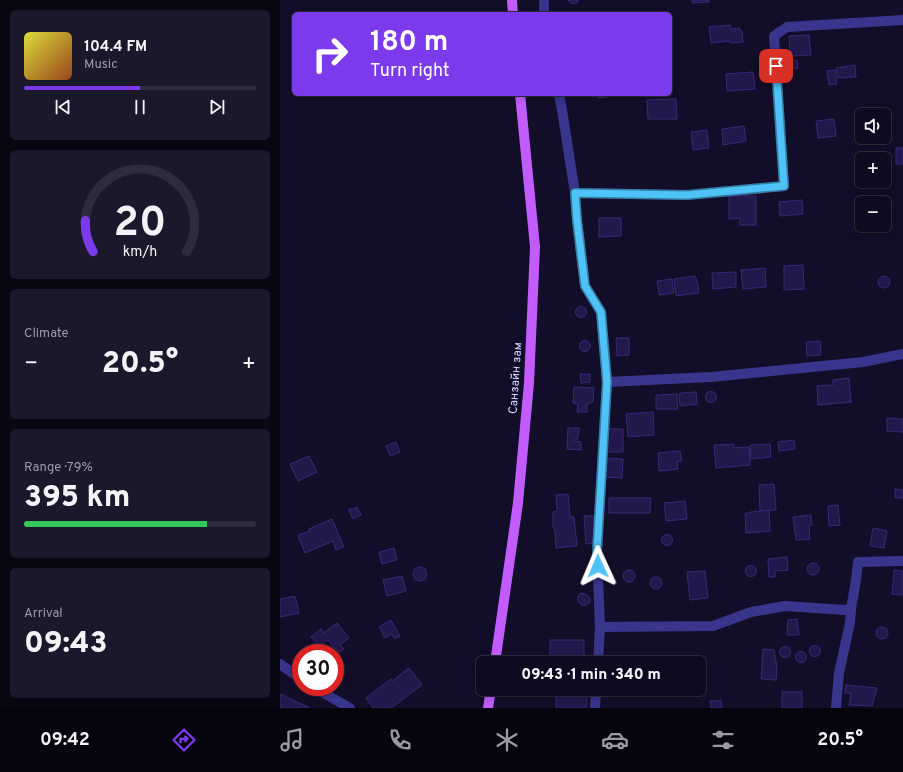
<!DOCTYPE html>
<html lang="en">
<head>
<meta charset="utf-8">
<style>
	body { margin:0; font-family:Overpass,sans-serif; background:#1c182c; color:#f1f3f6; height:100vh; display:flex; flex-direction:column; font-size:15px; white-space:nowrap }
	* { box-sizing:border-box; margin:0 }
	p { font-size:13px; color:#9b9aa4 }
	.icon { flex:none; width:22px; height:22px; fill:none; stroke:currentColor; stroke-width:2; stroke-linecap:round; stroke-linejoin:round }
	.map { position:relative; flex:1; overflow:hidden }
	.panel { display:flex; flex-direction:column; gap:10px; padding:10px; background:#080611; width:280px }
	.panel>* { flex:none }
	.banner { position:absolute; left:12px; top:12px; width:380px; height:84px; border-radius:6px; box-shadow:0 2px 10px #0003,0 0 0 1px #2e2b3d; background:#7c3aed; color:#fff; overflow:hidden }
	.tools { position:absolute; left:575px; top:108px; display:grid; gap:8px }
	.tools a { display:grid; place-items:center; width:36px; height:36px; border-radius:6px; background:#0e0a1f; box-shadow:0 2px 10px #0003,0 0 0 1px #2e2b3d; font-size:20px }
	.speed { position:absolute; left:12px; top:644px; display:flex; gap:8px; font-size:20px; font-weight:700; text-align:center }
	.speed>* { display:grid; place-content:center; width:52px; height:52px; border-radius:50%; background:#0e0a1f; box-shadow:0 2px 10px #0003,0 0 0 1px #2e2b3d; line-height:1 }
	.speed .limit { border:6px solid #d22; background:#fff; color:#111 }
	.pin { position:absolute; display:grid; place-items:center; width:34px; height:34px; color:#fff; margin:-17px; border-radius:8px; box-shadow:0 2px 6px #0006 }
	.me { position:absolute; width:44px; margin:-22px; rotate:359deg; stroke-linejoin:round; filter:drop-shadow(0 0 3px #0008) }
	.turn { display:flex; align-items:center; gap:14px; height:84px; padding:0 12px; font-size:18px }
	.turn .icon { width:52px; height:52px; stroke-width:2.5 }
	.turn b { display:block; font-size:28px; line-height:34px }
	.big { font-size:30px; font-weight:800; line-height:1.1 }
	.panel .tile { flex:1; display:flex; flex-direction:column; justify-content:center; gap:6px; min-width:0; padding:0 14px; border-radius:6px; background:#1c182c }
	.panel .dial { align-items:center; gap:0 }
	.dial svg { height:104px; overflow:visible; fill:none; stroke:#2e2b3d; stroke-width:7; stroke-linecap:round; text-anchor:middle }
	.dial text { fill:#f1f3f6; stroke:none }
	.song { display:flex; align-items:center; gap:12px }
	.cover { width:48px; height:48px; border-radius:6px; background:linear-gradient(135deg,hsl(60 70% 55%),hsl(20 70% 35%)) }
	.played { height:4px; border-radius:2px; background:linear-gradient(90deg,#7c3aed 50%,#2e2b3d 50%) }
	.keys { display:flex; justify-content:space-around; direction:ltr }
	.heat { display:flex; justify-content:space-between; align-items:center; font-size:22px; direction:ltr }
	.charge { height:6px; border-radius:3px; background:linear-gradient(90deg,#34c759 79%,#2e2b3d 0) }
	.trip { position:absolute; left:196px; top:656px; width:230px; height:40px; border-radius:6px; background:#0e0a1f; box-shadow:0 2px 10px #0003,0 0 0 1px #2e2b3d; font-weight:800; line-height:40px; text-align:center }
	.menu { display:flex; height:64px; justify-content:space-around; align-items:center; background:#06040c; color:#9b9aa4 }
	.menu .icon { width:28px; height:28px }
	.menu .current { color:#7c3aed }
	.menu b { font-size:18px; color:#f1f3f6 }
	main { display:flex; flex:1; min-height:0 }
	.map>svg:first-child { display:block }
	.building { fill:#23184b; stroke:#382879 }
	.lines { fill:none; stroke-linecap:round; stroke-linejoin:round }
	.minor { stroke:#38358c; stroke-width:10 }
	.major { stroke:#c35cff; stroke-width:10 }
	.route-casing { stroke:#337fa1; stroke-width:10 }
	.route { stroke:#4fc3f7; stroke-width:7 }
	.labels { text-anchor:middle; stroke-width:4; stroke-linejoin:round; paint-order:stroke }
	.street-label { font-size:12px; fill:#dad5ff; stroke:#120e29 }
</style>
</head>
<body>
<main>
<section class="panel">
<div class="tile">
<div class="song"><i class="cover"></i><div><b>104.4 FM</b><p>Music</p></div></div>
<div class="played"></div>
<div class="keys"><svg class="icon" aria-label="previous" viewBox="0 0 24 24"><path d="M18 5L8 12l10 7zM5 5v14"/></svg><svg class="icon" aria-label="pause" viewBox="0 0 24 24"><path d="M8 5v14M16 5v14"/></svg><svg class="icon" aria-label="next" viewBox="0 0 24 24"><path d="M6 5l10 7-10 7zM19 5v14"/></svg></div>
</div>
<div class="tile dial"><svg viewBox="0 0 100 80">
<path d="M14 69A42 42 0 1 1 86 69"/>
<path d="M14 69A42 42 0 0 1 8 45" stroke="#7c3aed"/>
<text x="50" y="56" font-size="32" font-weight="700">20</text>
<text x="50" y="72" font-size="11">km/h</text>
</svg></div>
<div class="tile"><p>Climate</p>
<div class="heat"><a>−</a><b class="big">20.5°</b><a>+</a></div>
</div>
<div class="tile"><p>Range · 79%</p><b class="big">395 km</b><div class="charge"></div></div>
<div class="tile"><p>Arrival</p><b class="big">09:43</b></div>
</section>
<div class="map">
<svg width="623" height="708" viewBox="0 0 623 708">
	<rect width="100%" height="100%" fill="#120e29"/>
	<g class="building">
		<path d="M 288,0 L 299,0 L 297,2 L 293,4 L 291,3 Z"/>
		<path d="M 412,0 L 429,0 L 429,2 L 412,3 Z"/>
		<path d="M 450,25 L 451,29 L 459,28 L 462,32 L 463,42 L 450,43 L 449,41 L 431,43 L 429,27 Z"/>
		<path d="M 529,35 L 531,55 L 510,56 L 509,36 Z"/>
		<path d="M 517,60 L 518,68 L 509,69 L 508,61 Z"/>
		<path d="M 575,65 L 576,77 L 558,78 L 556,68 Z"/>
		<path d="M 555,70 L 557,84 L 549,85 L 547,71 Z"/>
		<path d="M 473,72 L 475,89 L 447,91 L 446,74 Z"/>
		<path d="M 318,94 L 327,94 L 327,97 L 318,98 Z"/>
		<path d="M 396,99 L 397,119 L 368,119 L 367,100 Z"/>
		<path d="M 554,119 L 556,136 L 538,138 L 536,121 Z"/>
		<path d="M 464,126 L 466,141 L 443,145 L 442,129 Z"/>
		<path d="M 427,130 L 429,148 L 413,150 L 411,132 Z"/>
		<rect x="616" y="148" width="7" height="16"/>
		<path d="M 449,196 L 476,196 L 476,225 L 460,225 L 460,218 L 449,219 Z"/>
		<path d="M 522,200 L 523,214 L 500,216 L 499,202 Z"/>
		<path d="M 319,218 L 341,218 L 341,236 L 319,237 Z"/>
		<path d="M 523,265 L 524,289 L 504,290 L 504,266 Z"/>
		<path d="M 485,268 L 486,287 L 463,289 L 461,270 Z"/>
		<path d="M 456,272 L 456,287 L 433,289 L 432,273 Z"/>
		<circle cx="604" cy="282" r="6"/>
		<path d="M 415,276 L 418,284 L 419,293 L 396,296 L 394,279 Z"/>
		<path d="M 392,279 L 394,293 L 379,295 L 377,281 Z"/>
		<circle cx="301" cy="312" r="5.5"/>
		<path d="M 336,338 L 349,338 L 349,355 L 337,356 Z"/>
		<circle cx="305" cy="346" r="5.5"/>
		<path d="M 540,341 L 541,355 L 527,356 L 526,342 Z"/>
		<path d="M 300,374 L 310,374 L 310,382 L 301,383 Z"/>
		<path d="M 569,378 L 571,402 L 538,405 L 537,386 L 553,385 L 553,380 Z"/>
		<path d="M 294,387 L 314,388 L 313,402 L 307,404 L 307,412 L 297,412 L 298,404 L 293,403 Z"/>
		<circle cx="431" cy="397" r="5.5"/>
		<path d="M 416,392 L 417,404 L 400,406 L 399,394 L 401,393 Z"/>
		<path d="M 397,394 L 398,409 L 376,409 L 376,395 Z"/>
		<path d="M 373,412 L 374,435 L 348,437 L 346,414 Z"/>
		<path d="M 607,418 L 623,419 L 623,432 L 607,431 Z"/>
		<path d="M 288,428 L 299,428 L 298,439 L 294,438 L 294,441 L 301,442 L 301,450 L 287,449 Z"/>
		<path d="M 328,429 L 343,429 L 343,452 L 327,452 Z"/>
		<path d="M 514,440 L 515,449 L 499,451 L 498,442 Z"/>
		<path d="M 116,442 L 120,452 L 110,456 L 106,446 Z"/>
		<path d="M 454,444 L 454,448 L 469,447 L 470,465 L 436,468 L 434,445 Z"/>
		<path d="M 490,444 L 491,457 L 471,459 L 470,445 Z"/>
		<path d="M 400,451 L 402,461 L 397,462 L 398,469 L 379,471 L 378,453 Z"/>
		<path d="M 29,456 L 37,472 L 18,481 L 10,464 Z"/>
		<path d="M 327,458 L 343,459 L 342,478 L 326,477 Z"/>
		<path d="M 494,484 L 496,510 L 480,511 L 479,485 Z"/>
		<path d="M 615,489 L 623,490 L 623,498 L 615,498 Z"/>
		<path d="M 288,494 L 290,516 L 294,517 L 297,546 L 276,548 L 275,530 L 273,527 L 273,512 L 277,511 L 276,495 Z"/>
		<path d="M 329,498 L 371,498 L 370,513 L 329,513 Z"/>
		<path d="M 405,501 L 407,519 L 386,521 L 384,503 Z"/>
		<path d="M 558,505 L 560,525 L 549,526 L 548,506 Z"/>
		<path d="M 77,507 L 81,515 L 73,519 L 69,510 Z"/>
		<path d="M 489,510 L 490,531 L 466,533 L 465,513 L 470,513 L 470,512 Z"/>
		<path d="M 531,515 L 532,525 L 529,526 L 530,539 L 516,540 L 513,517 Z"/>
		<path d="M 304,516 L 314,516 L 315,543 L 306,544 Z"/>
		<path d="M 52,519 L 64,547 L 56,550 L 53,541 L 25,553 L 18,535 L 30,531 L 29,529 Z"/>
		<path d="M 593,528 L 607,531 L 604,548 L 590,546 Z"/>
		<circle cx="387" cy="540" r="5.5"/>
		<path d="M 114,548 L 117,560 L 102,564 L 99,552 Z"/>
		<path d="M 507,557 L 508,570 L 495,571 L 495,577 L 489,577 L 488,559 Z"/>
		<circle cx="533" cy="569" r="6"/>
		<circle cx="471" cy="571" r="5.5"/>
		<circle cx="140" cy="574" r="7"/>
		<circle cx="349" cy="576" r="6"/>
		<path d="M 614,570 L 623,571 L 623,595 L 612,594 Z"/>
		<path d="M 425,571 L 428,598 L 410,600 L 407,572 Z"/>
		<path d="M 122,576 L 126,591 L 107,596 L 103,580 Z"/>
		<circle cx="376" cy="583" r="6"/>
		<path d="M 301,593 L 306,594 L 310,598 L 310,602 L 307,605 L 301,605 L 298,601 L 298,596 Z"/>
		<path d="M 15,596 L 19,613 L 0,617 L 0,599 Z"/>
		<path d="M 517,619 L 519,635 L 507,635 L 508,620 Z"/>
		<path d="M 111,620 L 120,636 L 115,639 L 112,634 L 105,638 L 99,627 Z"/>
		<path d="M 57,623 L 69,638 L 60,645 L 64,649 L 58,653 L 48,640 L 40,647 L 31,637 L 41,629 L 44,633 Z"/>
		<circle cx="602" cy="633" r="6"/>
		<rect x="270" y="640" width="34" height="16"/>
		<circle cx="535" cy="651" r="5.5"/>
		<circle cx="505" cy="652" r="5.5"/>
		<path d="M 483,649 L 494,650 L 497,668 L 496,680 L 481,679 Z"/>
		<circle cx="521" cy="657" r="5.5"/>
		<path d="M 374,659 L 395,660 L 394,663 L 373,663 Z"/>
		<path d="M 129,668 L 142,685 L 111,708 L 93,708 L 86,698 L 111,679 L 112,681 Z"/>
		<path d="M 566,685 L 597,688 L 592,706 L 569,705 L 571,693 L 565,693 Z"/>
		<rect x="502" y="692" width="20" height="16"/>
		<path d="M 0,694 L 30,708 L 0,708 Z"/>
		<rect x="276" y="694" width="31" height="14"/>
		<path d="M 430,701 L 441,701 L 442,708 L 431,708 Z"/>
	</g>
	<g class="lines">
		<g class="minor">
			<path d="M 264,0 L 264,14"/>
			<path d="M 279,94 L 282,110 L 295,193 L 297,220 L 305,286 L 321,312 L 327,382 L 317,551 L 320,627 L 318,663"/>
			<path d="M 295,193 L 407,195 L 504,186 L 494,36 L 507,27 L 623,20"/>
			<path d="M 327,382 L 431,377 L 583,362 L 623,354"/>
			<path d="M 571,609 L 576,580 L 578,562 L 623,561"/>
			<path d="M 320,627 L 433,626 L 471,612 L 505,606 L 565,610 L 571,609 L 570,623 L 559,673 L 556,708"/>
			<path d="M 0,664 L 21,679"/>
			<path d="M 33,687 L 70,708"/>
			<path d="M 315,708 L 316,689"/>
		</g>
		<g class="major">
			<path d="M 232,0 L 233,14"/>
			<path d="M 215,663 L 238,503 L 249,383 L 255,247 L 240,94"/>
			<path d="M 208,708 L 211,689"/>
		</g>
	</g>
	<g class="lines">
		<g class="route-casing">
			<path id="route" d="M 318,566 L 317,551 L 327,382 L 321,312 L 305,286 L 297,220 L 295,193 L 407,195 L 504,186 L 496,66"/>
		</g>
		<use href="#route" class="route"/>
	</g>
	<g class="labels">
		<g class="street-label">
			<text transform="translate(235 378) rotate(-86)" y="4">Санзайн зам</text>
		</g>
	</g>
</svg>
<div class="tools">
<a><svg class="icon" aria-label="sound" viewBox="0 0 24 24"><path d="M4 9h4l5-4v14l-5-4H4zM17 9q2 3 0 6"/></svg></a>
<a>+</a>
<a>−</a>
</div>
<div class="speed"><div class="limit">30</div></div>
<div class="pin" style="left:496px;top:66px;background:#d93025"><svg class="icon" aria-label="arrive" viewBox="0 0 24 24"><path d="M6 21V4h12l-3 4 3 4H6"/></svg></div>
<svg class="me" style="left:318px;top:566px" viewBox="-20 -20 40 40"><path d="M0-17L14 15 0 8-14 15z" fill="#4fc3f7" stroke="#fff" stroke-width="4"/></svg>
<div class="trip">09:43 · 1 min · 340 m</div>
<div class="banner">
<div class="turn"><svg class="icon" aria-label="right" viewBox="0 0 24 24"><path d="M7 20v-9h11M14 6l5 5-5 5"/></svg><div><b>180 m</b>Turn right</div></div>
</div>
</div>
</main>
<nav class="menu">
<b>09:42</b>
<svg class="icon current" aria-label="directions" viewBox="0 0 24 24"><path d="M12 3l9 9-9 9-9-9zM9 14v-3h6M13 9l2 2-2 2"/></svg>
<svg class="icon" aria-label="music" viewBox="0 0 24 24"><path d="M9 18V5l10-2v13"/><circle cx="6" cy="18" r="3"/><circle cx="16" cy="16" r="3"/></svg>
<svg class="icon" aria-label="phone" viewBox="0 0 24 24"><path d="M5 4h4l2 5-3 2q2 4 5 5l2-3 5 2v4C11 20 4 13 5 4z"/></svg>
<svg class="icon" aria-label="climate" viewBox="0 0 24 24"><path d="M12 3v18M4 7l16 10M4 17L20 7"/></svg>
<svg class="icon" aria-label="car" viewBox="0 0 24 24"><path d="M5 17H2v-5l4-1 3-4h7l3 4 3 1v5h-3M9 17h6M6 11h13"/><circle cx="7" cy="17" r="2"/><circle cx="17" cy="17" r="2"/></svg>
<svg class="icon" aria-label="filters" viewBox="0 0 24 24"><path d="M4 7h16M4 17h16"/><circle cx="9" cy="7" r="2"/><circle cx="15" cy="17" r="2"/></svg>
<b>20.5°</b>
</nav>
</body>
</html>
